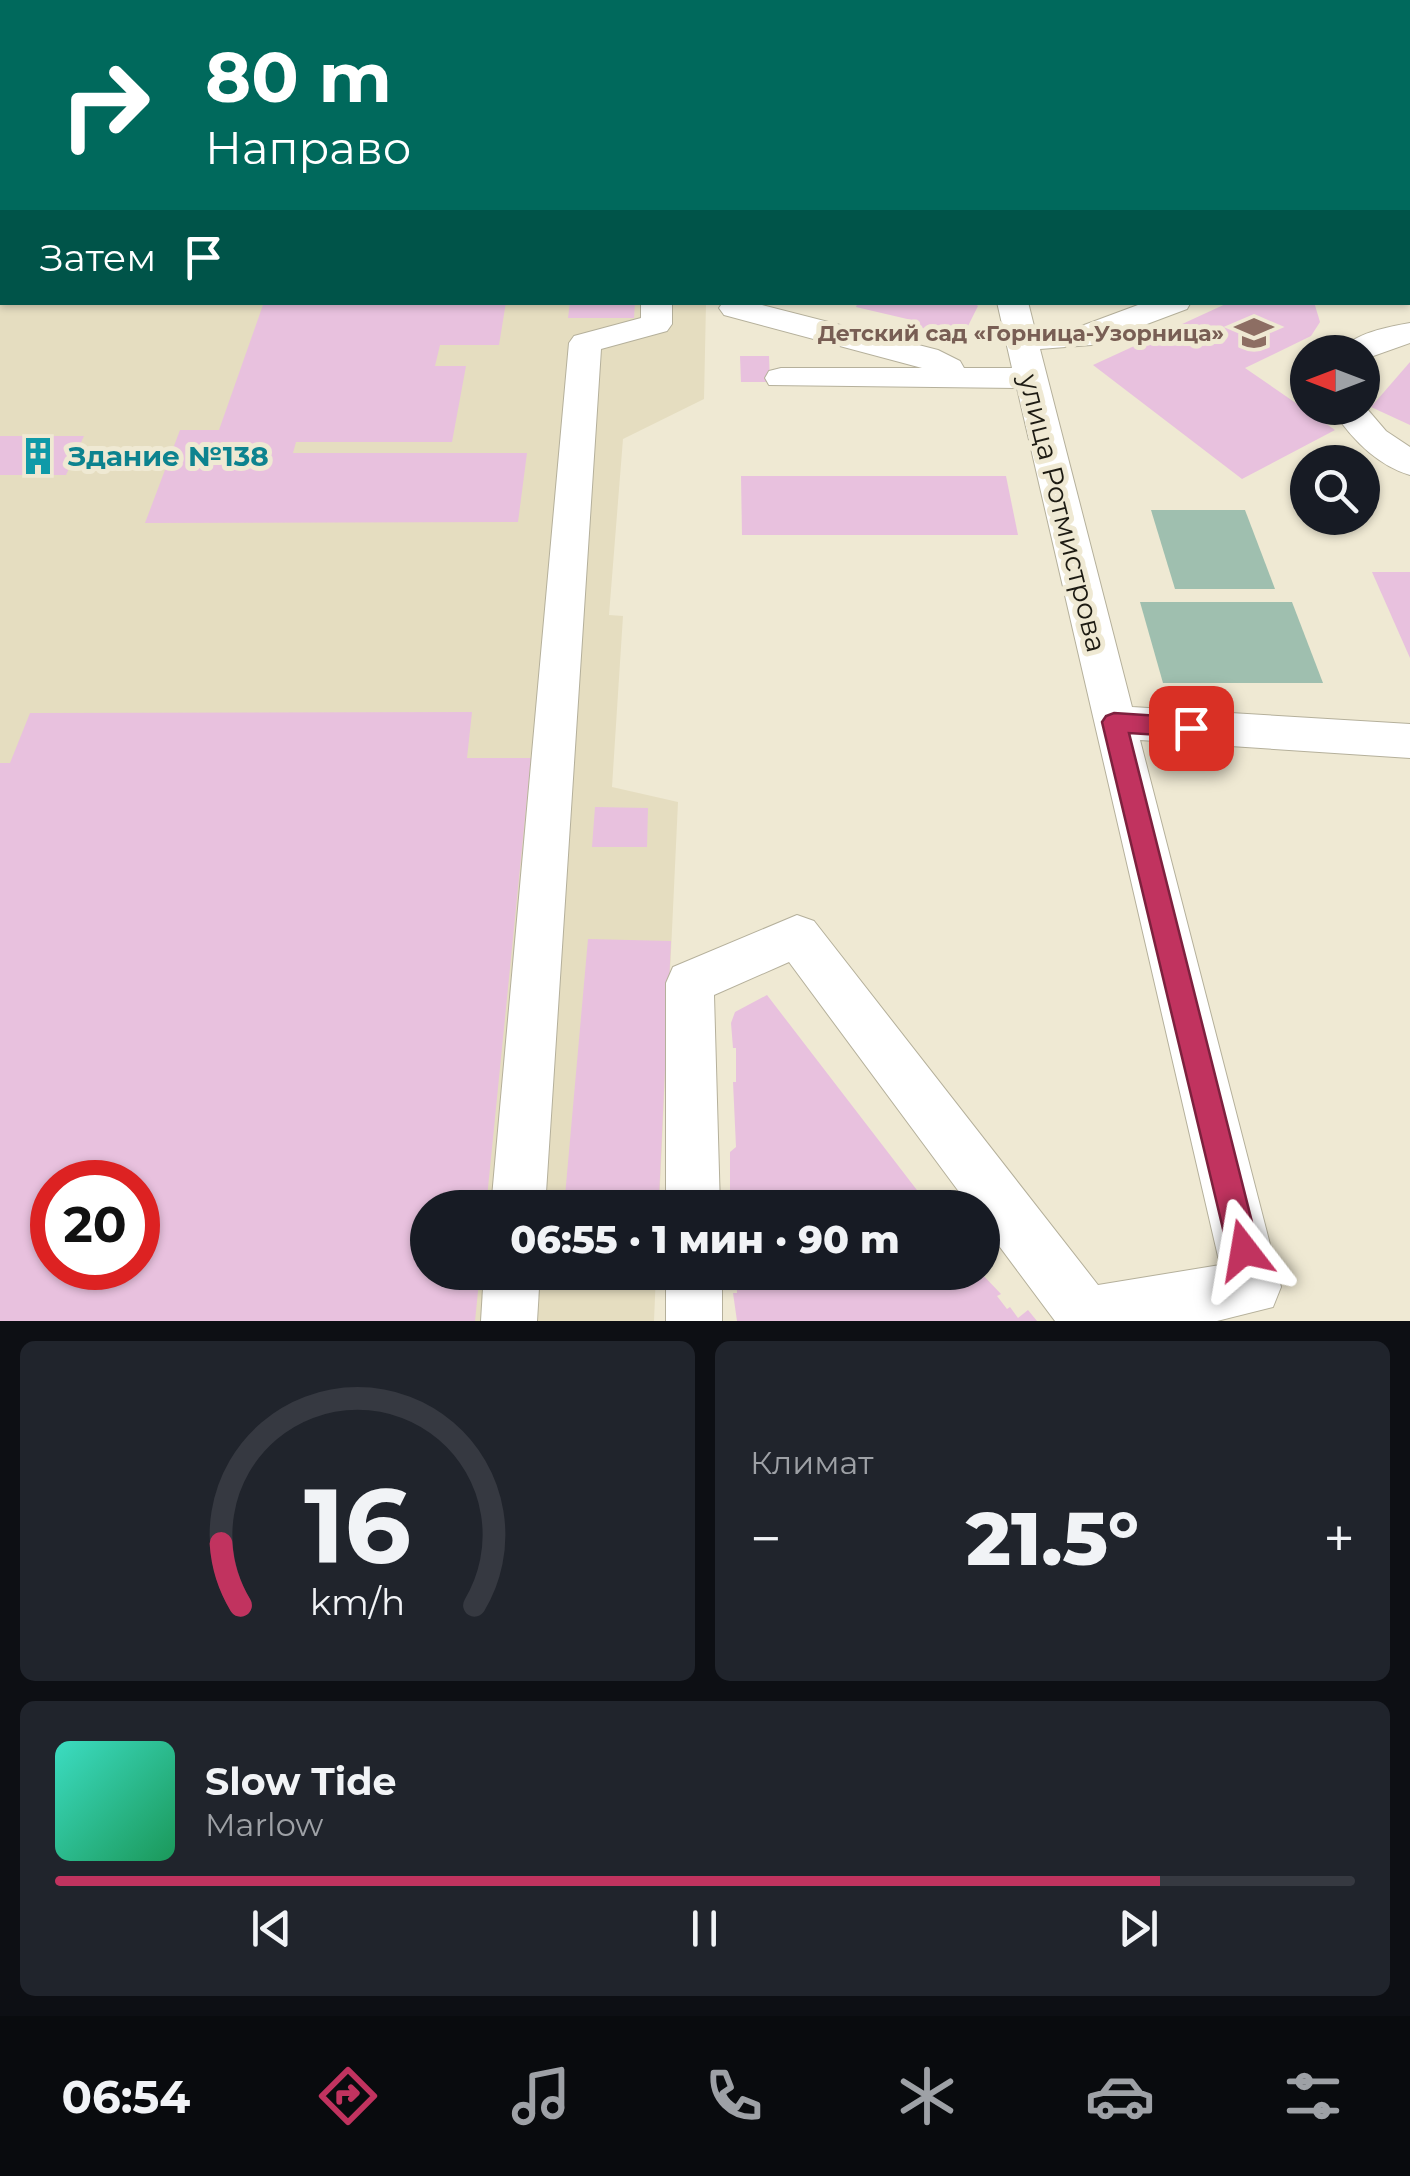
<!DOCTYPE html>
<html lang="ru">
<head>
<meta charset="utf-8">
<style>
	body { margin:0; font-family:Montserrat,sans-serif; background:#20242c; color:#f1f3f6; height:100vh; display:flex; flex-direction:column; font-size:38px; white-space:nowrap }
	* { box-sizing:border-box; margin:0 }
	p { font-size:32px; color:#9ea1a6 }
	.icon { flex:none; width:55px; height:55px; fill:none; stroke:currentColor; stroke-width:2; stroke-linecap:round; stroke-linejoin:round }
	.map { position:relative; height:1321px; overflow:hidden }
	.details { display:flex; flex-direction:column; gap:20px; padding:20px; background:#0d0f14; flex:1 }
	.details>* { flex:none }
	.hud { position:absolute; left:0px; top:0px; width:1410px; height:305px; box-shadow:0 2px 8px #0004; background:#00695c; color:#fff; overflow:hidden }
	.needle { width:65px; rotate:270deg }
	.buttons { position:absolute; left:1290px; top:335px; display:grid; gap:20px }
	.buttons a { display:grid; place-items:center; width:90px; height:90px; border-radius:50%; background:#171b24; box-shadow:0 2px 8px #0004; font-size:50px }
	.speed { position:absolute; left:30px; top:1160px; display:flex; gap:20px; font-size:50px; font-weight:700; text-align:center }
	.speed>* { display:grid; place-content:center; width:130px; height:130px; border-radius:50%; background:#171b24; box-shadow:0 2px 8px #0004; line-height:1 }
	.speed .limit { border:15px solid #d22; background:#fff; color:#111 }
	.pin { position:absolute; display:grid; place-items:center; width:85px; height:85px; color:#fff; margin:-42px; border-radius:20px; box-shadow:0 5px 15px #0006 }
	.me { position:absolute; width:110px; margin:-55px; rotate:346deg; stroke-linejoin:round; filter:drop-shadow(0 0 8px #0008) }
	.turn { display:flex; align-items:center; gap:35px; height:210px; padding:0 40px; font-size:45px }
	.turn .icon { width:130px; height:130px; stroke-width:2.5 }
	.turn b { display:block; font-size:70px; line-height:85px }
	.then { display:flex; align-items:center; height:95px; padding:0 40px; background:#0003; gap:20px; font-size:38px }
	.big { font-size:75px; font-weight:800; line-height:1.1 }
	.details .widget { flex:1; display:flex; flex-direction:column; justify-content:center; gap:15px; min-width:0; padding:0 35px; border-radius:15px; background:#20242c }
	.details .dial { align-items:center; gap:0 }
	.dial svg { height:260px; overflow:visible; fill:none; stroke:#363941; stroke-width:7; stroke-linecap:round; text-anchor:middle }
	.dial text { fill:#f1f3f6; stroke:none }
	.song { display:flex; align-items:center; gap:30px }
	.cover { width:120px; height:120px; border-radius:15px; background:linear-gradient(135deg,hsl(170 70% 55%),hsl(150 70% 35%)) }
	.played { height:10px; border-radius:5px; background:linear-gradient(90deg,#c1335f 85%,#363941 85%) }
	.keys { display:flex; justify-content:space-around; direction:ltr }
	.heat { display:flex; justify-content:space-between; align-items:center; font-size:55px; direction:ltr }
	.details .tiles { flex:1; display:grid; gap:20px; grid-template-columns:1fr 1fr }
	.widget:last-child { grid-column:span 2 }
	.trip { position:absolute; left:410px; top:1190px; width:590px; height:100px; border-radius:50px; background:#171b24; box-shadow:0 2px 8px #0004; font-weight:800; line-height:100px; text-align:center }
	.tabs { display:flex; height:160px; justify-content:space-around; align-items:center; background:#090b0e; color:#9ea1a6 }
	.tabs .icon { width:70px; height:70px }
	.tabs .on { color:#c1335f }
	.tabs b { font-size:45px; color:#f1f3f6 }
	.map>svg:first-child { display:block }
	.built { fill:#e5ddc0; fill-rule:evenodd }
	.green { fill:#9fbfaf }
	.building { fill:#e8c1de; fill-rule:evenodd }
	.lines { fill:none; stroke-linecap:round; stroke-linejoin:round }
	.minor-casing { stroke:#b5b09b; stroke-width:2 }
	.minor { fill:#fff; fill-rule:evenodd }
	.route { fill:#c1335f; stroke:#7d213e; stroke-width:2.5 }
	.labels { text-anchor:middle; stroke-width:10; stroke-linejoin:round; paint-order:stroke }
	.far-education-label { font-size:22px; font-weight:bold; fill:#785e54; stroke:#efe9d3; text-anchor:end }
	.culture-label { font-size:28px; font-weight:bold; fill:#0d838f; stroke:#efe9d3; text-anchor:start }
	.street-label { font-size:28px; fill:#1c1a12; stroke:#efe9d3 }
</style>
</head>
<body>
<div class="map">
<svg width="1410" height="1321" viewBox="0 0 1410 1321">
	<rect width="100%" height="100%" fill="#efe9d3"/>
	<path class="built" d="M 0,0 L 711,0 L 2,2 L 2,302 L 706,303 L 704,399 L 623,439 L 609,615 L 623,616 L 612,787 L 678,802 L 659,1207 L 428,1208 L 428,1272 L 656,1273 L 654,1321 L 0,1321 ZM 52,1182 L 138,1182 L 138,1268 L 52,1268 Z"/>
	<g class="green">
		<path d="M 1245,510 L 1275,589 L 1175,589 L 1151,510 Z"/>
		<path d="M 1140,602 L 1292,602 L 1323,683 L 1163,683 Z"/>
	</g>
	<g class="building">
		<path d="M 264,302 L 506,302 L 499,345 L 440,345 L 435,366 L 466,366 L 452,442 L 296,442 L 293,453 L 527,453 L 518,522 L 145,523 L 180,430 L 219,430 Z"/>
		<path d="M 570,302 L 635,302 L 634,318 L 568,318 Z"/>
		<path d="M 858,302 L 972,302 L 978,306 L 962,338 L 918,327 L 920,322 L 856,307 Z"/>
		<path d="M 1230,302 L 1314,302 L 1320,322 L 1311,336 L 1245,368 L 1335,430 L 1242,479 L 1093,365 Z"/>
		<path d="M 740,356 L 769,356 L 770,382 L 741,382 Z"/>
		<path d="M 1410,362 L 1410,425 L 1371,407 Z"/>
		<path d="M 0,436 L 84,436 L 66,475 L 0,475 Z"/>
		<path d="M 741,476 L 1006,476 L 1018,535 L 742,535 Z"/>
		<path d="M 1372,572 L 1410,572 L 1410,658 Z"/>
		<path d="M 472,712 L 467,758 L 531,758 L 486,1208 L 428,1208 L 428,1272 L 480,1272 L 475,1321 L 0,1321 L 0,763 L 10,763 L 30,713 ZM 52,1182 L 138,1182 L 138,1268 L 52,1268 Z"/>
		<path d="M 595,807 L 648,808 L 647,847 L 592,847 Z"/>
		<path d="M 588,939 L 671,941 L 659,1198 L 565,1196 Z"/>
		<path d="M 767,995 L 920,1194 L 936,1197 L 939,1208 L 730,1208 L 730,1152 L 736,1147 L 733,1082 L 736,1082 L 736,1048 L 733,1048 L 731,1023 L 735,1012 Z"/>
		<path d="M 736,1272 L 980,1272 L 1001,1294 L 997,1296 L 1007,1309 L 1010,1307 L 1018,1318 L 1028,1310 L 1037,1321 L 737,1321 L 733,1293 L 737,1293 Z"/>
	</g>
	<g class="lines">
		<g class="minor-casing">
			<g id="minor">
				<path d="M 640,0 L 664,0 L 664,2 L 641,2 Z"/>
				<path d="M 929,0 L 953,0 L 953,2 L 930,2 Z"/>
				<rect x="0" y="46" width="2" height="14"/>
				<rect x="1408" y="177" width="2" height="16"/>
				<path d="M 641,302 L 672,302 L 672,324 L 667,331 L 601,349 L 545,1208 L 491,1208 L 569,343 L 574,336 L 641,318 Z"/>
				<path d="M 723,302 L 750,302 L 938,350 L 960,361 L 964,368 L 1012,368 L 997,302 L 1028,302 L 1035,330 L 1076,328 L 1146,302 L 1191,302 L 1187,309 L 1091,345 L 1040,349 L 1132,707 L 1410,724 L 1410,758 L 1140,740 L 1281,1287 L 1273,1307 L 1217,1321 L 1055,1321 L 982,1223 L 982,1208 L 971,1208 L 789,962 L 714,995 L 720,1208 L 666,1208 L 666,983 L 673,967 L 797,915 L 814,921 L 1098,1285 L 1220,1265 L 1017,388 L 769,385 L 765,378 L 769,371 L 781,368 L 922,368 L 724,315 L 719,308 Z"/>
				<path d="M 1410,323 L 1410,343 L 1362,360 L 1362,352 L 1340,352 C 1353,333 1388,327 1410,323 Z"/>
				<path d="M 1362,403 L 1386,431 L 1410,447 L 1410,475 C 1376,465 1350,437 1331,408 L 1362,408 Z"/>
				<path d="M 484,1272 L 540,1272 L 537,1321 L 481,1321 Z"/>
				<rect x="666" y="1272" width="56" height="49"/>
			</g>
		</g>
		<use href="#minor" class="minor"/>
	</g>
	<path class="route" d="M 1114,713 L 1191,718 L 1200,721 L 1203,728 L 1200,734 L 1191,737 L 1129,733 L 1259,1250 L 1255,1261 L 1244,1265 L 1232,1261 L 1228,1250 L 1102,722 L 1106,716 Z"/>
	<defs>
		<g id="school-bare" transform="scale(3)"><path d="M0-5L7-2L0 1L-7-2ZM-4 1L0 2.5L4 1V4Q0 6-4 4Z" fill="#8d6e63" stroke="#efe9d3" stroke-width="2.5" paint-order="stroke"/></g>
		<g id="building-bare" transform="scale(3)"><path d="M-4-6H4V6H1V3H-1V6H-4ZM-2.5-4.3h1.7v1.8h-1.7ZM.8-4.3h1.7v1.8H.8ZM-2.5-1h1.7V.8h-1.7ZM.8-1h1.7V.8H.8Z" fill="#0f9aa8" stroke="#efe9d3" stroke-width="2.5" paint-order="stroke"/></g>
	</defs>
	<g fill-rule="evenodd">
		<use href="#school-bare" x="1254" y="333"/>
		<use href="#building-bare" x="38" y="456"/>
	</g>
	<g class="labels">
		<g class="far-education-label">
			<text x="1224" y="341">Детский сад «Горница-Узорница»</text>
		</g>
		<g class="culture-label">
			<text x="68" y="466">Здание №138</text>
		</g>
		<g class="street-label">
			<text transform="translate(1063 513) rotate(76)" y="10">улица Ротмистрова</text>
		</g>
	</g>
</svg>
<div class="buttons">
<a><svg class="needle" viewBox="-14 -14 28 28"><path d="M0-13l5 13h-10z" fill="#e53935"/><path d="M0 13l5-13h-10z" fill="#9ea1a6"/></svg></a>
<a><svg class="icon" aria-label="search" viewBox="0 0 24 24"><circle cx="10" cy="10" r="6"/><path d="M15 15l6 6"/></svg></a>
</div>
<div class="speed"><div class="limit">20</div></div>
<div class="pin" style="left:1191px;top:728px;background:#d93025"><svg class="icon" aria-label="arrive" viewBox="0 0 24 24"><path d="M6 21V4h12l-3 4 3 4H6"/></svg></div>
<svg class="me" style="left:1244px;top:1250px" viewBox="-20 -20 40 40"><path d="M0-17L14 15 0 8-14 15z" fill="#c1335f" stroke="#fff" stroke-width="4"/></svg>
<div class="trip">06:55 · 1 мин · 90 m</div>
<div class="hud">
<div class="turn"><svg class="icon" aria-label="right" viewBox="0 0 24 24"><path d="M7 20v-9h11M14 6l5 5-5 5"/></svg><div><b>80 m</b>Направо</div></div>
<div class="then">Затем<svg class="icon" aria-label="arrive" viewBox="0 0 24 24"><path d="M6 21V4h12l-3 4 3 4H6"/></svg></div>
</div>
</div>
<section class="details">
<div class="tiles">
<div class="widget dial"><svg viewBox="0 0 100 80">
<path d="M14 69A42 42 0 1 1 86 69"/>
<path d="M14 69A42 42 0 0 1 8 50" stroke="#c1335f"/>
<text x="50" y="56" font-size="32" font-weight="700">16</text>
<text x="50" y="72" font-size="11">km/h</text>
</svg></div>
<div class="widget"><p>Климат</p>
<div class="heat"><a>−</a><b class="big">21.5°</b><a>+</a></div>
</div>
<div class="widget">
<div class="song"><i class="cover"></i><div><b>Slow Tide</b><p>Marlow</p></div></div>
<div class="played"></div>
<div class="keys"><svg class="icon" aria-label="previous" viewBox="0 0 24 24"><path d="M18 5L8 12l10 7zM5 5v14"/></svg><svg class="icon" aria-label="pause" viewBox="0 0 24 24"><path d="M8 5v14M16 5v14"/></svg><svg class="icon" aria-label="next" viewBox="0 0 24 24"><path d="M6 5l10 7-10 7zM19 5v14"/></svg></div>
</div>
</div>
</section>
<nav class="tabs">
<b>06:54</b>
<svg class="icon on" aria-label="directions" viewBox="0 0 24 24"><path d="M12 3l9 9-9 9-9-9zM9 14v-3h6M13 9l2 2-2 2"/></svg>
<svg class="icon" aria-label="music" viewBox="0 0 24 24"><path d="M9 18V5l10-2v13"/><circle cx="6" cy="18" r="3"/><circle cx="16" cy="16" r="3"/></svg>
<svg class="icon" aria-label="phone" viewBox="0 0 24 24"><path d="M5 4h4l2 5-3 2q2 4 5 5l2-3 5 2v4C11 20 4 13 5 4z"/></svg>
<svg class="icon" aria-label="climate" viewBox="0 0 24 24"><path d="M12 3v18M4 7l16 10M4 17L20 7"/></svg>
<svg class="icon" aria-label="car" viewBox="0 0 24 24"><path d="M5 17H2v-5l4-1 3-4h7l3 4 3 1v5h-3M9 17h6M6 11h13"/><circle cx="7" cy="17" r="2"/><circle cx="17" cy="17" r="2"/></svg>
<svg class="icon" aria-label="filters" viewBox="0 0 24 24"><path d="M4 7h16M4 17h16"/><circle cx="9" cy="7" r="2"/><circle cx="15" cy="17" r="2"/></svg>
</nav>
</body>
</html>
